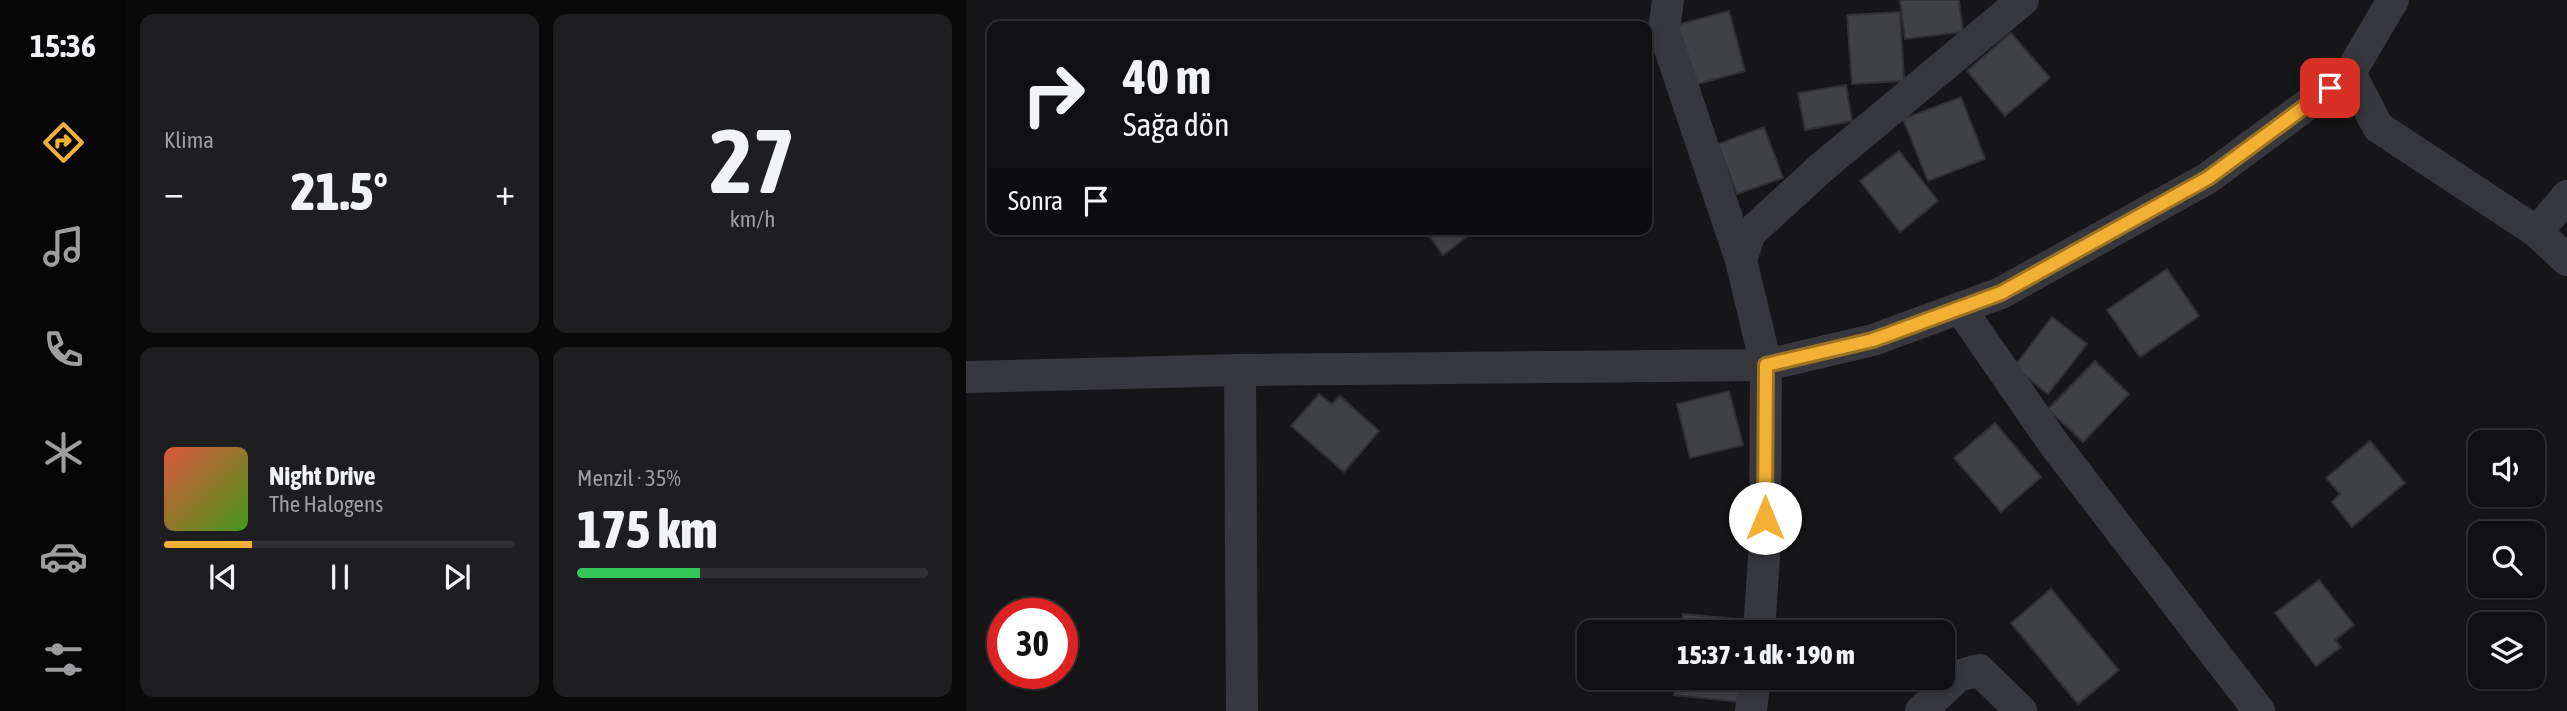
<!DOCTYPE html>
<html lang="tr">
<head>
<meta charset="utf-8">
<style>
	body { margin:0; font-family:"Asap Condensed",sans-serif; background:#1e1e20; color:#f1f3f6; height:100vh; display:flex; flex-direction:column; font-size:26px; white-space:nowrap }
	* { box-sizing:border-box; margin:0 }
	p { font-size:23px; color:#9c9d9f }
	.icon { flex:none; width:38px; height:38px; fill:none; stroke:currentColor; stroke-width:2; stroke-linecap:round; stroke-linejoin:round }
	.map { position:relative; flex:1; overflow:hidden }
	.details { display:flex; flex-direction:column; gap:14px; padding:14px; background:#09090a; width:840px }
	.details>* { flex:none }
	.hud { position:absolute; left:21px; top:21px; width:665px; height:214px; border-radius:14px; box-shadow:0 4px 10px #0003,0 0 0 2px #303032; background:#101012; color:#f1f3f6; overflow:hidden }
	.controls { position:absolute; left:1502px; top:430px; display:grid; gap:14px }
	.controls a { display:grid; place-items:center; width:77px; height:77px; border-radius:14px; background:#101012; box-shadow:0 4px 10px #0003,0 0 0 2px #303032; font-size:35px }
	.speed { position:absolute; left:21px; top:598px; display:flex; gap:14px; font-size:35px; font-weight:700; text-align:center }
	.speed>* { display:grid; place-content:center; width:91px; height:91px; border-radius:50%; background:#101012; box-shadow:0 4px 10px #0003,0 0 0 2px #303032; line-height:1 }
	.speed .limit { border:10px solid #d22; background:#fff; color:#111 }
	.pin { position:absolute; display:grid; place-items:center; width:60px; height:60px; color:#fff; margin:-30px; border-radius:14px; box-shadow:0 4px 10px #0006 }
	.me { position:absolute; width:77px; margin:-38px; rotate:0deg; stroke-linejoin:round; filter:drop-shadow(0 0 5px #0008) }
	.turn { display:flex; align-items:center; gap:24px; height:147px; padding:0 21px; font-size:32px }
	.turn .icon { width:91px; height:91px; stroke-width:2.5 }
	.turn b { display:block; font-size:49px; line-height:60px }
	.then { display:flex; align-items:center; height:66px; padding:0 21px; background:#0003; gap:14px; font-size:26px }
	.big { font-size:52px; font-weight:800; line-height:1.1 }
	.details .widget { flex:1; display:flex; flex-direction:column; justify-content:center; gap:10px; min-width:0; padding:0 24px; border-radius:14px; background:#1e1e20 }
	.details .dial { align-items:center; gap:0 }
	.dial b { font-size:91px; line-height:1 }
	.song { display:flex; align-items:center; gap:21px }
	.cover { width:84px; height:84px; border-radius:10px; background:linear-gradient(135deg,hsl(10 70% 55%),hsl(100 70% 35%)) }
	.played { height:7px; border-radius:4px; background:linear-gradient(90deg,#f2b134 25%,#303032 25%) }
	.keys { display:flex; justify-content:space-around; direction:ltr }
	.heat { display:flex; justify-content:space-between; align-items:center; font-size:38px; direction:ltr }
	.charge { height:10px; border-radius:5px; background:linear-gradient(90deg,#34c759 35%,#303032 0) }
	.details .tiles { flex:1; display:grid; gap:14px; grid-template-columns:repeat(2,1fr) }
	.trip { position:absolute; left:611px; top:620px; width:378px; height:70px; border-radius:14px; background:#101012; box-shadow:0 4px 10px #0003,0 0 0 2px #303032; font-weight:800; line-height:70px; text-align:center }
	main { display:flex; flex:1; min-height:0 }
	.tabs { display:flex; flex-direction:column; width:126px; justify-content:space-around; align-items:center; background:#060607; color:#9c9d9f }
	.tabs .icon { width:49px; height:49px }
	.tabs .current { color:#f2b134 }
	.tabs b { font-size:32px; color:#f1f3f6 }
	.map>svg:first-child { display:block }
	.building { fill:#404145; stroke:#303034; stroke-width:2 }
	.lines { fill:none; stroke-linecap:round; stroke-linejoin:round }
	.minor { stroke:#37383d; stroke-width:32 }
	.route-casing { stroke:#9d7322; stroke-width:18 }
	.route { stroke:#f2b134; stroke-width:12 }
</style>
</head>
<body>
<main>
<nav class="tabs">
<b>15:36</b>
<svg class="icon current" aria-label="directions" viewBox="0 0 24 24"><path d="M12 3l9 9-9 9-9-9zM9 14v-3h6M13 9l2 2-2 2"/></svg>
<svg class="icon" aria-label="music" viewBox="0 0 24 24"><path d="M9 18V5l10-2v13"/><circle cx="6" cy="18" r="3"/><circle cx="16" cy="16" r="3"/></svg>
<svg class="icon" aria-label="phone" viewBox="0 0 24 24"><path d="M5 4h4l2 5-3 2q2 4 5 5l2-3 5 2v4C11 20 4 13 5 4z"/></svg>
<svg class="icon" aria-label="climate" viewBox="0 0 24 24"><path d="M12 3v18M4 7l16 10M4 17L20 7"/></svg>
<svg class="icon" aria-label="car" viewBox="0 0 24 24"><path d="M5 17H2v-5l4-1 3-4h7l3 4 3 1v5h-3M9 17h6M6 11h13"/><circle cx="7" cy="17" r="2"/><circle cx="17" cy="17" r="2"/></svg>
<svg class="icon" aria-label="filters" viewBox="0 0 24 24"><path d="M4 7h16M4 17h16"/><circle cx="9" cy="7" r="2"/><circle cx="15" cy="17" r="2"/></svg>
</nav>
<section class="details">
<div class="tiles">
<div class="widget"><p>Klima</p>
<div class="heat"><a>−</a><b class="big">21.5°</b><a>+</a></div>
</div>
<div class="widget dial"><b>27</b><p>km/h</p></div>
<div class="widget">
<div class="song"><i class="cover"></i><div><b>Night Drive</b><p>The Halogens</p></div></div>
<div class="played"></div>
<div class="keys"><svg class="icon" aria-label="previous" viewBox="0 0 24 24"><path d="M18 5L8 12l10 7zM5 5v14"/></svg><svg class="icon" aria-label="pause" viewBox="0 0 24 24"><path d="M8 5v14M16 5v14"/></svg><svg class="icon" aria-label="next" viewBox="0 0 24 24"><path d="M6 5l10 7-10 7zM19 5v14"/></svg></div>
</div>
<div class="widget"><p>Menzil · 35%</p><b class="big">175 km</b><div class="charge"></div></div>
</div>
</section>
<div class="map">
<svg width="1601" height="711" viewBox="0 0 1601 711">
	<rect width="100%" height="100%" fill="#161618"/>
	<g class="building">
		<path d="M 934,0 L 993,0 L 997,32 L 939,39 Z"/>
		<path d="M 763,11 L 779,71 L 728,85 L 711,25 Z"/>
		<path d="M 934,12 L 938,81 L 886,84 L 881,15 Z"/>
		<path d="M 1045,33 L 1084,78 L 1039,116 L 1001,71 Z"/>
		<path d="M 880,85 L 886,121 L 839,130 L 832,93 Z"/>
		<path d="M 995,97 L 1019,159 L 962,181 L 937,119 Z"/>
		<path d="M 798,127 L 817,178 L 771,194 L 752,144 Z"/>
		<path d="M 933,151 L 972,201 L 934,232 L 894,181 Z"/>
		<path d="M 458,229 L 511,229 L 477,255 Z"/>
		<path d="M 1201,269 L 1233,316 L 1174,357 L 1141,310 Z"/>
		<path d="M 1086,317 L 1121,344 L 1082,394 L 1048,367 Z"/>
		<path d="M 1129,361 L 1163,394 L 1117,442 L 1082,409 Z"/>
		<path d="M 763,391 L 777,445 L 724,458 L 711,404 Z"/>
		<path d="M 353,394 L 366,404 L 374,396 L 413,431 L 378,472 L 325,426 Z"/>
		<path d="M 1029,423 L 1075,477 L 1035,512 L 988,458 Z"/>
		<path d="M 1404,441 L 1439,483 L 1386,527 L 1366,502 L 1374,494 L 1360,478 Z"/>
		<path d="M 1353,580 L 1388,625 L 1369,640 L 1375,647 L 1350,666 L 1309,613 Z"/>
		<path d="M 1085,589 L 1153,670 L 1112,704 L 1045,623 Z"/>
		<path d="M 717,614 L 782,620 L 780,632 L 715,632 Z"/>
		<path d="M 710,677 L 776,677 L 773,702 L 708,695 Z"/>
	</g>
	<g class="lines">
		<g class="minor">
			<path d="M 702,0 L 698,31 L 775,260"/>
			<path d="M 1427,0 L 1384,73 L 1412,127 L 1571,232 L 1601,260"/>
			<path d="M 1571,232 L 1601,196"/>
			<path d="M 994,308 L 1088,444 L 1293,711"/>
			<path d="M 274,370 L 276,711"/>
			<path d="M 0,377 L 274,370 L 800,365 L 907,340 L 1035,293 L 1242,178 L 1384,73"/>
			<path d="M 793,632 L 799,543 L 800,365 L 775,260 L 784,233 L 855,168 L 1057,0"/>
			<path d="M 785,711 L 789,677"/>
			<path d="M 955,711 L 992,676 L 1013,670 L 1055,711"/>
		</g>
	</g>
	<g class="lines">
		<g class="route-casing">
			<path id="route" d="M 799,518 L 800,365 L 907,340 L 1035,293 L 1242,178 L 1364,88"/>
		</g>
		<use href="#route" class="route"/>
	</g>
</svg>
<div class="controls">
<a><svg class="icon" aria-label="sound" viewBox="0 0 24 24"><path d="M4 9h4l5-4v14l-5-4H4zM17 9q2 3 0 6"/></svg></a>
<a><svg class="icon" aria-label="search" viewBox="0 0 24 24"><circle cx="10" cy="10" r="6"/><path d="M15 15l6 6"/></svg></a>
<a><svg class="icon" aria-label="layers" viewBox="0 0 24 24"><path d="M12 4l9 5-9 5-9-5zM3 14l9 5 9-5"/></svg></a>
</div>
<div class="speed"><div class="limit">30</div></div>
<div class="pin" style="left:1364px;top:88px;background:#d93025"><svg class="icon" aria-label="arrive" viewBox="0 0 24 24"><path d="M6 21V4h12l-3 4 3 4H6"/></svg></div>
<svg class="me" style="left:799px;top:518px" viewBox="-20 -20 40 40"><circle r="19" fill="#fff"/><path d="M0-13L10 11 0 6-10 11z" fill="#f2b134"/></svg>
<div class="trip">15:37 · 1 dk · 190 m</div>
<div class="hud">
<div class="turn"><svg class="icon" aria-label="right" viewBox="0 0 24 24"><path d="M7 20v-9h11M14 6l5 5-5 5"/></svg><div><b>40 m</b>Sağa dön</div></div>
<div class="then">Sonra<svg class="icon" aria-label="arrive" viewBox="0 0 24 24"><path d="M6 21V4h12l-3 4 3 4H6"/></svg></div>
</div>
</div>
</main>
</body>
</html>
